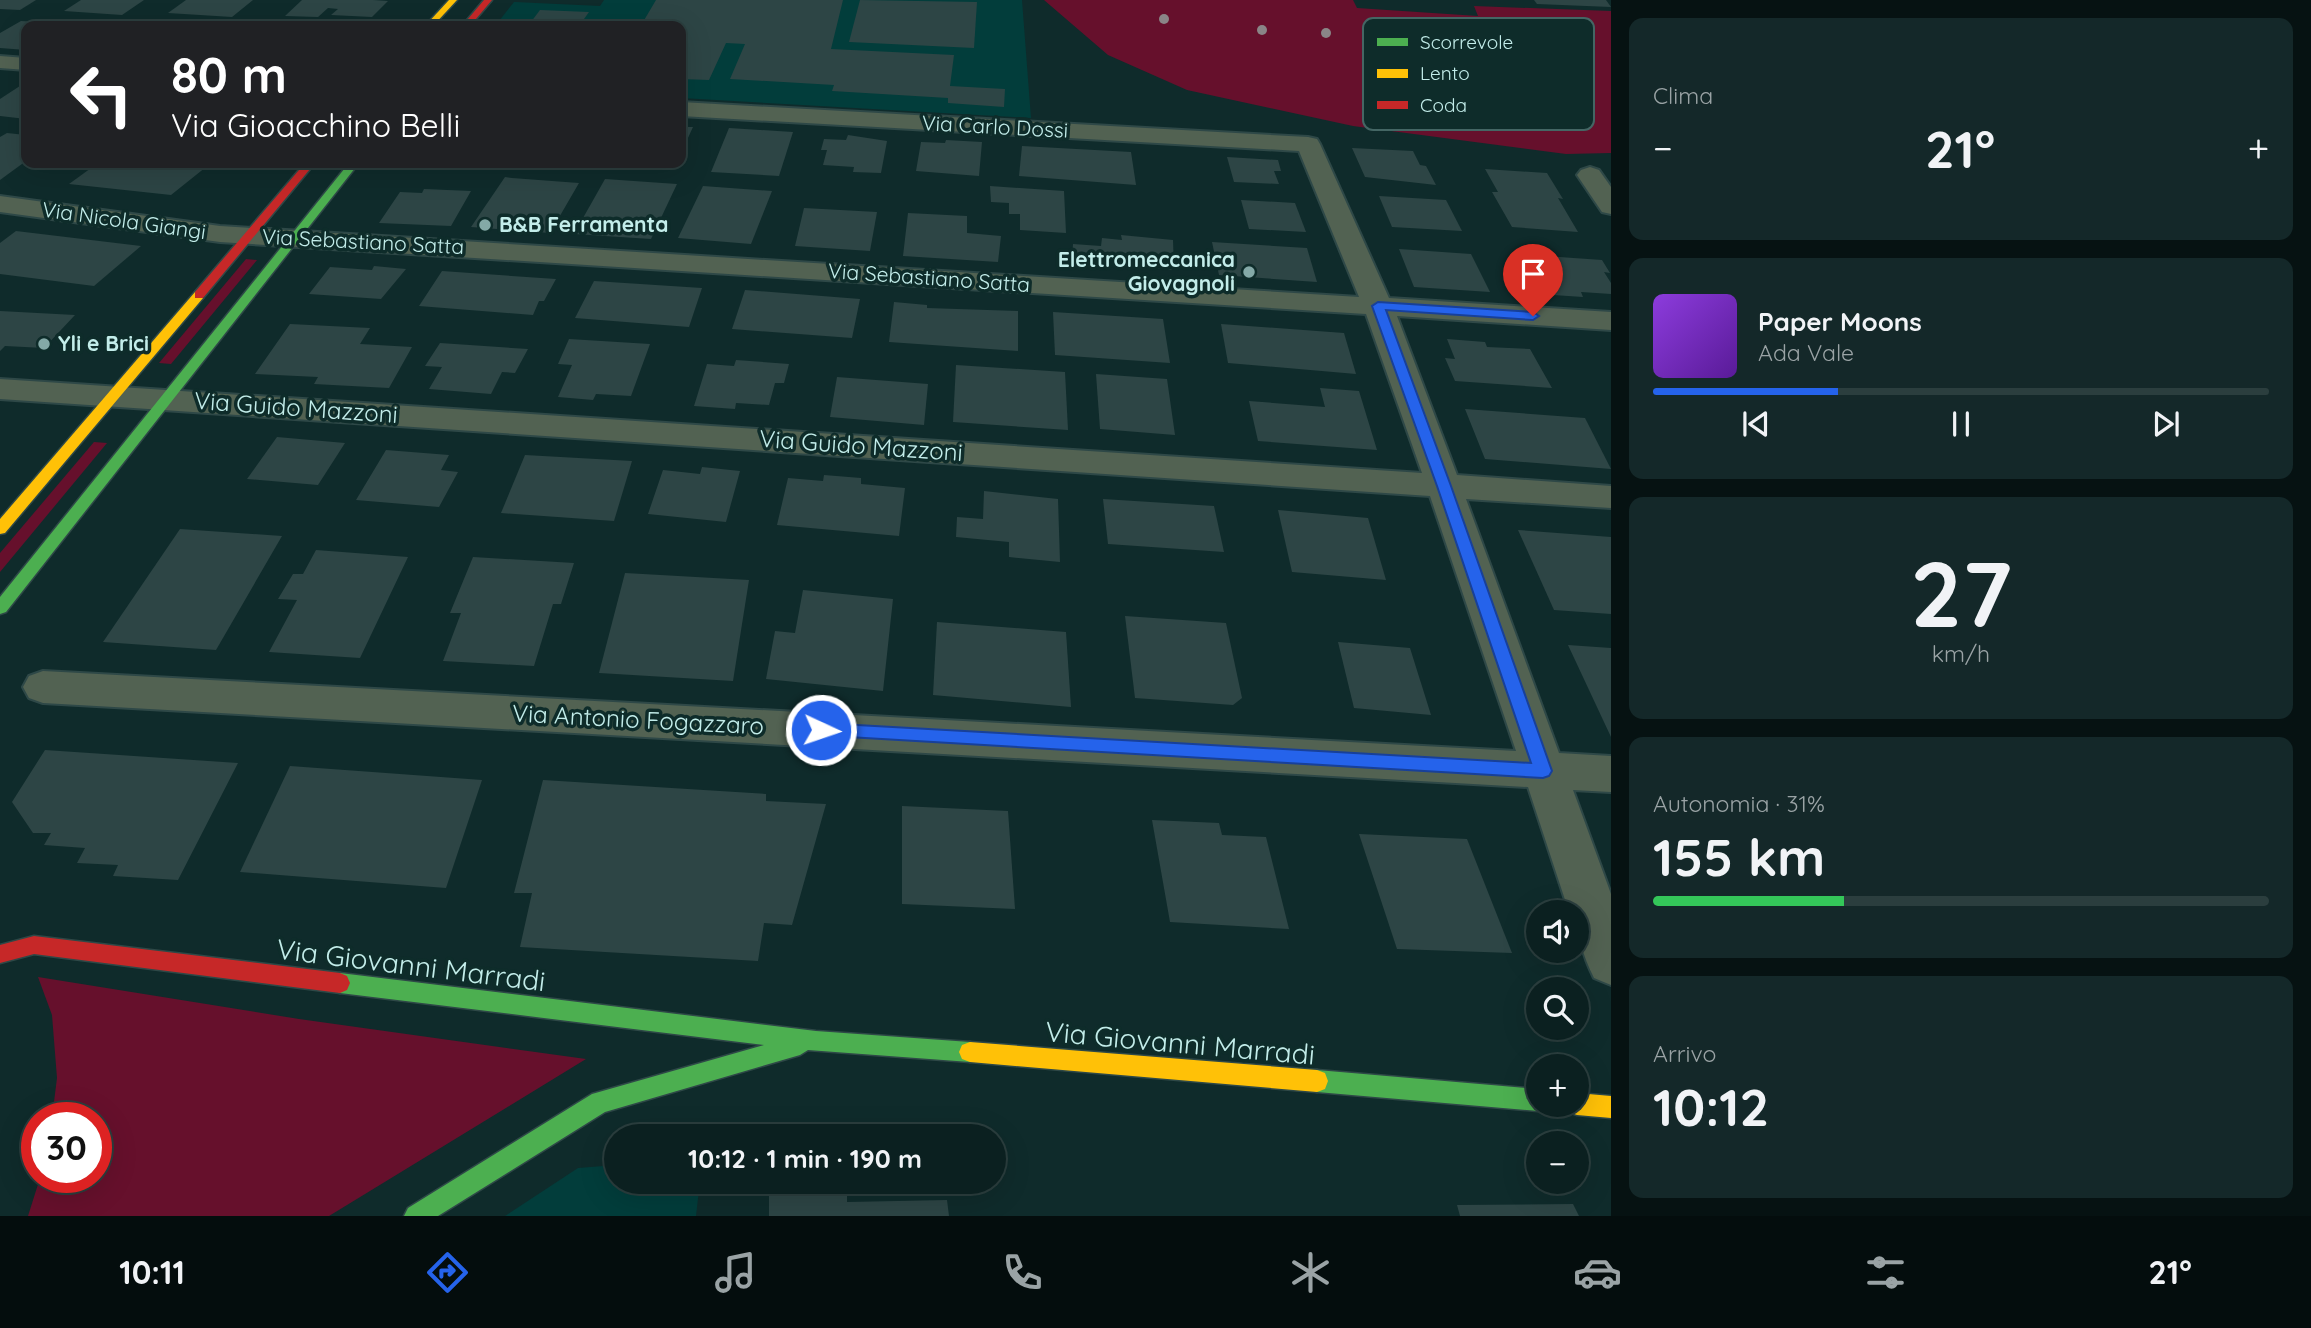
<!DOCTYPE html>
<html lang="it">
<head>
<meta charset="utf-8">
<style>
	body { margin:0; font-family:Quicksand,sans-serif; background:#142829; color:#f1f3f6; height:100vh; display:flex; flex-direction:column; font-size:26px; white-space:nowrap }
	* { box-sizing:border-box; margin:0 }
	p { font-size:23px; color:#9aa3a5 }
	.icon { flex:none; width:38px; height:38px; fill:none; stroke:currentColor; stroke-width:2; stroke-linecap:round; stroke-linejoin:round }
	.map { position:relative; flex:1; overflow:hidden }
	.details { display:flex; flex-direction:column; gap:18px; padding:18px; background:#061212; width:700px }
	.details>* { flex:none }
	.guide { position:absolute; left:21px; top:21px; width:665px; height:147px; border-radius:14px; box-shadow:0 7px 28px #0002,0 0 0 2px #2b3e3e; background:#202124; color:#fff; overflow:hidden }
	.fabs { position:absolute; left:1526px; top:900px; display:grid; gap:14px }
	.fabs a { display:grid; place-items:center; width:63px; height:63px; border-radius:50%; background:#0b2020; box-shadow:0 7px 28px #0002,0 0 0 2px #2b3e3e; font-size:35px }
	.speed { position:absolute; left:21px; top:1102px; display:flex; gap:14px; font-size:35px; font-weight:700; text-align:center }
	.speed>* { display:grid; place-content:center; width:91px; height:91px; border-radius:50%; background:#0b2020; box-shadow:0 7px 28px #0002,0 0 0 2px #2b3e3e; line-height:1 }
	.speed .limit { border:10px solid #d22; background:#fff; color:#111 }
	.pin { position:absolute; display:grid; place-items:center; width:60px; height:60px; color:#fff; margin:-72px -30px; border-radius:50% 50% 50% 0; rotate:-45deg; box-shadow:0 0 7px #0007 }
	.pin .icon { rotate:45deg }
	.me { position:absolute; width:77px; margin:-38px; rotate:93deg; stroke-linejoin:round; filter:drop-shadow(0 0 5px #0008) }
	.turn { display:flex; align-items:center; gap:24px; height:147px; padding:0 35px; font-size:32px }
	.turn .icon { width:91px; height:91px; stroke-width:2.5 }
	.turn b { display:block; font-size:49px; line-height:60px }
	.big { font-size:52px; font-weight:700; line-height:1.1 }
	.details .tile { flex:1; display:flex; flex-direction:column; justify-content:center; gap:10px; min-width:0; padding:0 24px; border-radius:14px; background:#142829 }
	.details .dial { align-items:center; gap:0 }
	.dial b { font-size:91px; line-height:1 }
	.song { display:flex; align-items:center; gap:21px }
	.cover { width:84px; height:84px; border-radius:10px; background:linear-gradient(135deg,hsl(270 70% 55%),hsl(270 70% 35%)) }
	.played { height:7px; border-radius:4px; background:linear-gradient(90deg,#2563eb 30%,#2b3e3e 30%) }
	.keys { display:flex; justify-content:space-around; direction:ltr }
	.heat { display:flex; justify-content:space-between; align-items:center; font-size:38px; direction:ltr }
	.charge { height:10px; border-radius:5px; background:linear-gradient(90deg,#34c759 31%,#2b3e3e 0) }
	.trip { position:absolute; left:604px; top:1124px; width:402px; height:70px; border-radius:35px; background:#0b2020; box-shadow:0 7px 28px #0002,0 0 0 2px #2b3e3e; font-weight:700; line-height:70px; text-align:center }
	.tabs { display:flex; height:112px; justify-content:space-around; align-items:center; background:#040d0d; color:#9aa3a5 }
	.tabs .icon { width:49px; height:49px }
	.tabs .active { color:#2563eb }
	.tabs b { font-size:32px; color:#f1f3f6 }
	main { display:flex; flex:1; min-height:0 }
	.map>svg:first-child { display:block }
	.built { fill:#023d3b }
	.green { fill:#66102c }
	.building { fill:#2d4545 }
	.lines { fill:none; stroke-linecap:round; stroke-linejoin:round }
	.street-casing { stroke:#2e4847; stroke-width:4 }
	.fast-casing { stroke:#2e4847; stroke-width:3 }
	.slow-casing { stroke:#2e4847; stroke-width:3 }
	.jam-casing { stroke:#2e4847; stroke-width:3 }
	.street { fill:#526252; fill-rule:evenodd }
	.fast { fill:#4caf50; fill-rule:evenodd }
	.slow { fill:#ffc107; fill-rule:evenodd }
	.jam { fill:#c62828; fill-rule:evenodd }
	.tree { fill:#8a8587 }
	.route { fill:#2563eb; stroke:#184099; stroke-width:2 }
	.poi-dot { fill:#84a9a7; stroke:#0e2c2a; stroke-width:2.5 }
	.labels { text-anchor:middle; stroke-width:7; stroke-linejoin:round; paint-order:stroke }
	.far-street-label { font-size:21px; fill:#c3edea; stroke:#0e2c2a }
	.far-poi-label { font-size:21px; font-weight:bold; fill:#c3edea; stroke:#0e2c2a; text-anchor:start }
	.street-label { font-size:24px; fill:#c3edea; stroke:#0e2c2a }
	.near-street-label { font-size:28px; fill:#c3edea; stroke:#0e2c2a }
	.key { fill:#0e2c2a; stroke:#446664; stroke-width:2 }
	.key-label { font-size:19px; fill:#c3edea }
</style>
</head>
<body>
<main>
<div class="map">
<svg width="1611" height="1216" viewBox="0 0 1611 1216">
	<rect width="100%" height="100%" fill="#0f2b2b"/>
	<g class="built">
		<path d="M 604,0 L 1022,0 L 1031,118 L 681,98 L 681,26 L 495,26 L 514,2 L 600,6 Z"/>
		<path d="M 616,1165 L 616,1181 L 700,1181 L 696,1216 L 505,1216 L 578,1168 Z"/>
	</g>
	<g class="green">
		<path d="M 1044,0 L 1353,0 L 1357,8 L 1478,16 L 1474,6 L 1611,11 L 1611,153 L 1566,154 L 1353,126 L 1187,90 L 1108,55 Z"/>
		<path d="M 246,259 L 257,260 L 171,364 L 159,363 Z"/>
		<path d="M 94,442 L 107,443 L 0,572 L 0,553 Z"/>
		<path d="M 38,977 L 299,1019 L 586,1059 L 329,1216 L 28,1216 L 40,1178 L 96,1178 L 96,1118 L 52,1118 L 57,1078 L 52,1015 Z"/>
	</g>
	<g class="building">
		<path d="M 0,0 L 36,0 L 20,10 L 0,9 Z"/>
		<path d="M 81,0 L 144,0 L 122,15 L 64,11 Z"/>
		<path d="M 186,0 L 253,0 L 232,17 L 168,13 Z"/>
		<path d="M 302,0 L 373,0 L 388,1 L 372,17 L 331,15 L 338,9 L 328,8 L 318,17 L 285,16 Z"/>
		<path d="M 656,0 L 843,0 L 831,49 L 954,55 L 950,86 L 1005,89 L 1004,107 L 948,103 L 948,98 L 832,91 L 834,85 L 730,79 L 745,44 L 726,43 L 709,80 L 681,79 L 681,26 L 632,26 L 643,22 Z"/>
		<path d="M 860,0 L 977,2 L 974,48 L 849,42 Z"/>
		<path d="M 1534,0 L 1606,0 L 1611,7 L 1537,4 Z"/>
		<path d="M 540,10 L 589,12 L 579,26 L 528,26 Z"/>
		<path d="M 21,21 L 71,24 L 71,26 L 26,26 L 26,50 L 0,48 L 0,33 Z"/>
		<path d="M 26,82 L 26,119 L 0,116 L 0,99 Z"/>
		<path d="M 681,127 L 693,127 L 681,153 Z"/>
		<path d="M 729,128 L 793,132 L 779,176 L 711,172 Z"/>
		<path d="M 7,133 L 26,135 L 26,161 L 0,180 L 0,137 Z"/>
		<path d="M 848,135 L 887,141 L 881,173 L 853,172 L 854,167 L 823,165 L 827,150 L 821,150 L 824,139 L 846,140 Z"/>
		<path d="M 946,140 L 982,142 L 979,176 L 916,171 L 921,142 L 945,143 Z"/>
		<path d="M 1022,146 L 1131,152 L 1136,185 L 1019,176 Z"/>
		<path d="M 1352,148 L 1413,151 L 1420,165 L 1426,166 L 1436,185 L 1365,177 Z"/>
		<path d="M 1227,157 L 1278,160 L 1281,171 L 1274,171 L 1279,184 L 1234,182 Z"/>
		<path d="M 98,163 L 211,163 L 171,195 L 69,184 Z"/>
		<path d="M 638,163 L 676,163 L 674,167 Z"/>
		<path d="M 1485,169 L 1547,173 L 1563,199 L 1558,198 L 1578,232 L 1512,227 L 1492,192 L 1498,192 Z"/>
		<path d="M 505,177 L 512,178 L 579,183 L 550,233 L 471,227 Z"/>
		<path d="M 605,179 L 677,184 L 651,239 L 574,234 Z"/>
		<path d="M 703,186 L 772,191 L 751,244 L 678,238 Z"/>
		<path d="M 990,186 L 1064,191 L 1066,233 L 1020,230 L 1020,214 L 1009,214 L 1009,203 L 991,202 Z"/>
		<path d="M 424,189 L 471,191 L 451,226 L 379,223 L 400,192 L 422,193 Z"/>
		<path d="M 1379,196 L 1446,200 L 1462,231 L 1392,227 Z"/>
		<path d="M 1241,200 L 1295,203 L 1306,232 L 1249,229 Z"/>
		<path d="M 804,208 L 877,212 L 870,251 L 795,246 Z"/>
		<path d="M 908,213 L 967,216 L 967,233 L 1001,236 L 998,262 L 903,256 Z"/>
		<path d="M 16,231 L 141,246 L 94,286 L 0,274 L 0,243 Z"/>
		<path d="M 1121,235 L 1173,240 L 1174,270 L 1072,260 L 1073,244 L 1101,246 L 1102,238 L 1122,240 Z"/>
		<path d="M 1212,242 L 1307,248 L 1317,282 L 1219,275 Z"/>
		<path d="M 1399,249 L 1471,254 L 1490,292 L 1414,287 Z"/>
		<path d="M 1531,255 L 1602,260 L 1610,273 L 1604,272 L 1611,283 L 1611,294 L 1581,292 L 1583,297 L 1553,295 Z"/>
		<path d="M 374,266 L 406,269 L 381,299 L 309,294 L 330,267 L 372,270 Z"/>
		<path d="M 442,271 L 556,279 L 544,301 L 539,301 L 533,315 L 419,306 Z"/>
		<path d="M 594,281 L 702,288 L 689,327 L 575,318 Z"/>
		<path d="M 745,290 L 860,299 L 852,338 L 732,329 Z"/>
		<path d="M 894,302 L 927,305 L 927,308 L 1018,311 L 1018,351 L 889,342 Z"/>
		<path d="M 0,311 L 75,315 L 44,348 L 5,346 L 0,351 Z"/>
		<path d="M 1053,312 L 1163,319 L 1170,363 L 1055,355 Z"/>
		<path d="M 290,324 L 370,328 L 360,344 L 412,347 L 389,388 L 314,384 L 318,377 L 255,374 Z"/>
		<path d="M 1221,324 L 1344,333 L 1356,374 L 1228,363 Z"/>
		<path d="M 569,339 L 650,344 L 631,396 L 596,394 L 593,400 L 558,397 L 572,365 L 558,364 Z"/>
		<path d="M 1447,339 L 1485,342 L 1487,347 L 1530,349 L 1552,388 L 1455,381 L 1445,358 L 1455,359 Z"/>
		<path d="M 440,343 L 528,349 L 515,373 L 502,372 L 491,394 L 429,389 L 442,367 L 425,366 Z"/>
		<path d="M 736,360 L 789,364 L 784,383 L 775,383 L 769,405 L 736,403 L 735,409 L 694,406 L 707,364 L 734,366 Z"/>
		<path d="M 956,365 L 1065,372 L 1068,430 L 953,422 Z"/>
		<path d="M 1096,374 L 1167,379 L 1175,435 L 1100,429 Z"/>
		<path d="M 837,377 L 928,384 L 924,425 L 830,417 Z"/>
		<path d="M 1320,388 L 1359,391 L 1377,450 L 1258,441 L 1249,401 L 1325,407 Z"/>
		<path d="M 1465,409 L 1585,418 L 1611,469 L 1485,459 Z"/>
		<path d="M 277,437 L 345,443 L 318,485 L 247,479 Z"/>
		<path d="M 386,450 L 449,455 L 441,470 L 458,472 L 439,507 L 356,500 Z"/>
		<path d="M 525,455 L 632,461 L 614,521 L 501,513 Z"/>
		<path d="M 702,467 L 740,471 L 726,522 L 648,514 L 663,470 L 700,474 Z"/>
		<path d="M 824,475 L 861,478 L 861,484 L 905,488 L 899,536 L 777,525 L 788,478 L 823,481 Z"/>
		<path d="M 984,491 L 1058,499 L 1060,562 L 1009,557 L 1009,542 L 956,537 L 957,517 L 983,519 Z"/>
		<path d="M 1103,499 L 1214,506 L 1224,552 L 1108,544 Z"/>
		<path d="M 1278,510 L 1368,518 L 1386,580 L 1292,572 Z"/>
		<path d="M 180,529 L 282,536 L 216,650 L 103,642 Z"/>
		<path d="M 1518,530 L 1611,537 L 1611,614 L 1554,610 Z"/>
		<path d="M 316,550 L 408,557 L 360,658 L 269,652 L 297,600 L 278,599 L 293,574 L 303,574 Z"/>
		<path d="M 473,557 L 574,563 L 561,604 L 553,604 L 534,666 L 443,661 L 461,613 L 450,613 Z"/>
		<path d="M 625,573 L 749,580 L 733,681 L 599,673 Z"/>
		<path d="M 803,590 L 893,599 L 883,691 L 766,679 L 775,631 L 795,633 Z"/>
		<path d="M 1125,616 L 1226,623 L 1242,698 L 1233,705 L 1135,698 Z"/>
		<path d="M 937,622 L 1066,632 L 1071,707 L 933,695 Z"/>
		<path d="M 1338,642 L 1410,648 L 1431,715 L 1354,708 Z"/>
		<path d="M 1568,645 L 1611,648 L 1611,737 Z"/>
		<path d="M 45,750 L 238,763 L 178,880 L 113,876 L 118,865 L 77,863 L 85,848 L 44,845 L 51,833 L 33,833 L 12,802 Z"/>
		<path d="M 290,766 L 482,780 L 446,888 L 240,872 Z"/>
		<path d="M 543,780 L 766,794 L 766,801 L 826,804 L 792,925 L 764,923 L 758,961 L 520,947 L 532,893 L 514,893 Z"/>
		<path d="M 902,806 L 1008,811 L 1015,909 L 902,904 Z"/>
		<path d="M 1152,820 L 1219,823 L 1222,835 L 1266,837 L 1289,929 L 1170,922 Z"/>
		<path d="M 1359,834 L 1467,839 L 1512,953 L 1397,949 Z"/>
		<path d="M 769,1193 L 847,1193 L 847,1202 L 947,1200 L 949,1216 L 769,1216 Z"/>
		<path d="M 1573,1204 L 1579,1216 L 1460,1216 L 1457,1205 Z"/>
	</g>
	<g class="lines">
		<g class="street-casing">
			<g id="street">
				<path d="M 0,56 L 26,58 L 26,70 L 0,68 Z"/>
				<path d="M 681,102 L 1308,137 L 1317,139 L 1320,144 L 1389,298 L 1611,312 L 1611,330 L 1397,316 L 1457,475 L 1611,486 L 1611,508 L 1466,499 L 1559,753 L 1611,756 L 1611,792 L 1573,790 L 1611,894 L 1611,985 L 1594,978 C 1583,956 1577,936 1577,912 L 1569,912 L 1528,787 L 43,703 L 29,698 L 23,687 L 29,676 L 43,671 L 1516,751 L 1430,496 L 0,399 L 0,379 L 1422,473 L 1366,314 L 220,242 L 0,212 L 0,196 L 220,226 L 1359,297 L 1299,151 L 681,116 Z"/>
				<path d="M 1590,167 L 1599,170 L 1611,187 L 1611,214 L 1602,212 L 1577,175 L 1581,170 Z"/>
			</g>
		</g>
		<g class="fast-casing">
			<g id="fast">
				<path d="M 349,163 L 359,163 L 6,612 L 0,614 L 0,597 Z"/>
				<path d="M 340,973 L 816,1031 L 970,1042 L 978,1045 L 981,1052 L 978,1059 L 970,1062 L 808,1050 L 800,1055 L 605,1112 L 438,1216 L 404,1216 L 408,1208 L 592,1094 L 764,1045 L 340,993 L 333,990 L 330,983 L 333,976 Z"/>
				<path d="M 1317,1070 L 1538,1089 L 1538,1104 L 1547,1104 L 1546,1108 L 1538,1111 L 1317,1092 L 1309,1089 L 1306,1081 L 1309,1073 Z"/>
			</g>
		</g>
		<g class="slow-casing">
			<g id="slow">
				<path d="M 449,0 L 457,0 L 433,26 L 425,26 Z"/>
				<path d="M 199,291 L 203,292 L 203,298 L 5,533 L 0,534 L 0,519 L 195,292 Z"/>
				<path d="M 970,1042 L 1317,1070 L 1325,1073 L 1328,1081 L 1325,1089 L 1317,1092 L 970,1062 L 962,1059 L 959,1052 L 962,1045 Z"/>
				<path d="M 1577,1093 L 1611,1096 L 1611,1118 L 1577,1115 L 1569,1112 L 1566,1104 L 1577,1104 Z"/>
			</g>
		</g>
		<g class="jam-casing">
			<g id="jam">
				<path d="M 484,0 L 492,0 L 470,26 L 462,26 Z"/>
				<path d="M 305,163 L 315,163 L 203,298 L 195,298 L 195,292 Z"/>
				<path d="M 34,936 L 340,973 L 347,976 L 350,983 L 347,990 L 340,993 L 34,954 L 0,963 L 0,945 Z"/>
			</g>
		</g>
		<use href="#street" class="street"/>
		<use href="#fast" class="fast"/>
		<use href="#slow" class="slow"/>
		<use href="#jam" class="jam"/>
	</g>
	<g class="tree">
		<circle cx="1164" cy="19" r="5"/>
		<circle cx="1262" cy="30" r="5"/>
		<circle cx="1326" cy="33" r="5"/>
	</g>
	<path class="route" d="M 1378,302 L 1533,312 L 1539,316 L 1533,320 L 1386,310 L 1451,486 L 1552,771 L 1549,776 L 1543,778 L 814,735 L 812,730 L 814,725 L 821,723 L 1531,763 L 1437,486 L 1372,306 Z"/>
	<g class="poi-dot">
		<circle cx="485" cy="225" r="7"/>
		<circle cx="1249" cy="272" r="7"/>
		<circle cx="44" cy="344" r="7"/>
	</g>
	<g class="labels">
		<g class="far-street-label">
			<text transform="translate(995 127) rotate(3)" y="7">Via Carlo Dossi</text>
			<text transform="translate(124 221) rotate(8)" y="7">Via Nicola Giangi</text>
			<text transform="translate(363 242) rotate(3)" y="7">Via Sebastiano Satta</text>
			<text transform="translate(929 278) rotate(4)" y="7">Via Sebastiano Satta</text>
		</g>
		<g class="far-poi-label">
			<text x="499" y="232">B&amp;B Ferramenta</text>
			<text x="1235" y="267" text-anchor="end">Elettromeccanica<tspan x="1235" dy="24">Giovagnoli</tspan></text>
			<text x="58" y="351">Yli e Brici</text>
		</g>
		<g class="street-label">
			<text transform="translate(296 408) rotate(4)" y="8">Via Guido Mazzoni</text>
			<text transform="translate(861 446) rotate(4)" y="8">Via Guido Mazzoni</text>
			<text transform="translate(638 720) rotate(3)" y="8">Via Antonio Fogazzaro</text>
		</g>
		<g class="near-street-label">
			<text transform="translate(411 965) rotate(7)" y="10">Via Giovanni Marradi</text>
			<text transform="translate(1180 1043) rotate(5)" y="10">Via Giovanni Marradi</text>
		</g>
	</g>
	<rect x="1363" y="18" width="231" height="112" rx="10" class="key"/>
	<rect x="1377" y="38" width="31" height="8" fill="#4caf50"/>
	<rect x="1377" y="69" width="31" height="9" fill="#ffc107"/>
	<rect x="1377" y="101" width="31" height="8" fill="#c62828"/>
	<g class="key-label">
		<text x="1420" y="49">Scorrevole</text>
		<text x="1420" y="80">Lento</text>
		<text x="1420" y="112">Coda</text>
	</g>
</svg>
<div class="fabs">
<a><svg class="icon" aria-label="sound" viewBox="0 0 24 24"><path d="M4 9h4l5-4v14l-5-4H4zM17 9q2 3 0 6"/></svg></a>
<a><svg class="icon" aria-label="search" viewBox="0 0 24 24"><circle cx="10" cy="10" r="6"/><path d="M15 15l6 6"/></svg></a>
<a>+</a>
<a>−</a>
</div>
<div class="speed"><div class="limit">30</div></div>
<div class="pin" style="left:1533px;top:316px;background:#d93025"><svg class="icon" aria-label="arrive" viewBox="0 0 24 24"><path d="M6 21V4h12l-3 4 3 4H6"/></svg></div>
<svg class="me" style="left:821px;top:730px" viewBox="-20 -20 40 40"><circle r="17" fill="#2563eb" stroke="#fff" stroke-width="3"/><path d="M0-11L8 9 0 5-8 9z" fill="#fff"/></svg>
<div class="trip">10:12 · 1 min · 190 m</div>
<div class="guide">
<div class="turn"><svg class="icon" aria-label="left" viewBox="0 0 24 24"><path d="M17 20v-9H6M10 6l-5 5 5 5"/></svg><div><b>80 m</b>Via Gioacchino Belli</div></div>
</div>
</div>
<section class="details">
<div class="tile"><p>Clima</p>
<div class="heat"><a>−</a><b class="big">21°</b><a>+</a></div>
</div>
<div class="tile">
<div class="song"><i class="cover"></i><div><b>Paper Moons</b><p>Ada Vale</p></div></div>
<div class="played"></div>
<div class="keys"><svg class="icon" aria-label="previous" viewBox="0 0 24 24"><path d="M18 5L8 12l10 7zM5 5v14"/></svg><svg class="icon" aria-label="pause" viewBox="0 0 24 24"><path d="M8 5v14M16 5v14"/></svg><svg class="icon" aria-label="next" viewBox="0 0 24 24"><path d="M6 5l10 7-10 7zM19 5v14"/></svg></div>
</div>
<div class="tile dial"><b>27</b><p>km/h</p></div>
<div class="tile"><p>Autonomia · 31%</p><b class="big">155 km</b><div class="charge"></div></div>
<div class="tile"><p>Arrivo</p><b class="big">10:12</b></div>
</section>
</main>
<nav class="tabs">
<b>10:11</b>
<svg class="icon active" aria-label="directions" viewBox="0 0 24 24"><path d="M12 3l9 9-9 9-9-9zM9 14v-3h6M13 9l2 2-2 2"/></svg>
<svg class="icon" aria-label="music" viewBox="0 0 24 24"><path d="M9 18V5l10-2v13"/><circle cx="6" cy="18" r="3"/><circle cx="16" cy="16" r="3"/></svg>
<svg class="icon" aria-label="phone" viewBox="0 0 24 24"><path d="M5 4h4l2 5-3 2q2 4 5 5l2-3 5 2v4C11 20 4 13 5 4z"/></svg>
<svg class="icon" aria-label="climate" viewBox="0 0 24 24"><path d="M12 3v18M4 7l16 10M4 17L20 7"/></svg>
<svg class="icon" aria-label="car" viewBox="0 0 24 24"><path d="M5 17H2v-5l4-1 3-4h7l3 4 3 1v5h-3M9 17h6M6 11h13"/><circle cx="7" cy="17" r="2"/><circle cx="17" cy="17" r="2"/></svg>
<svg class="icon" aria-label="filters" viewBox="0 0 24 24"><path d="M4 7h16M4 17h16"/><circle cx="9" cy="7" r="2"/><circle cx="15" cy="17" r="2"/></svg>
<b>21°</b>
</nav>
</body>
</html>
